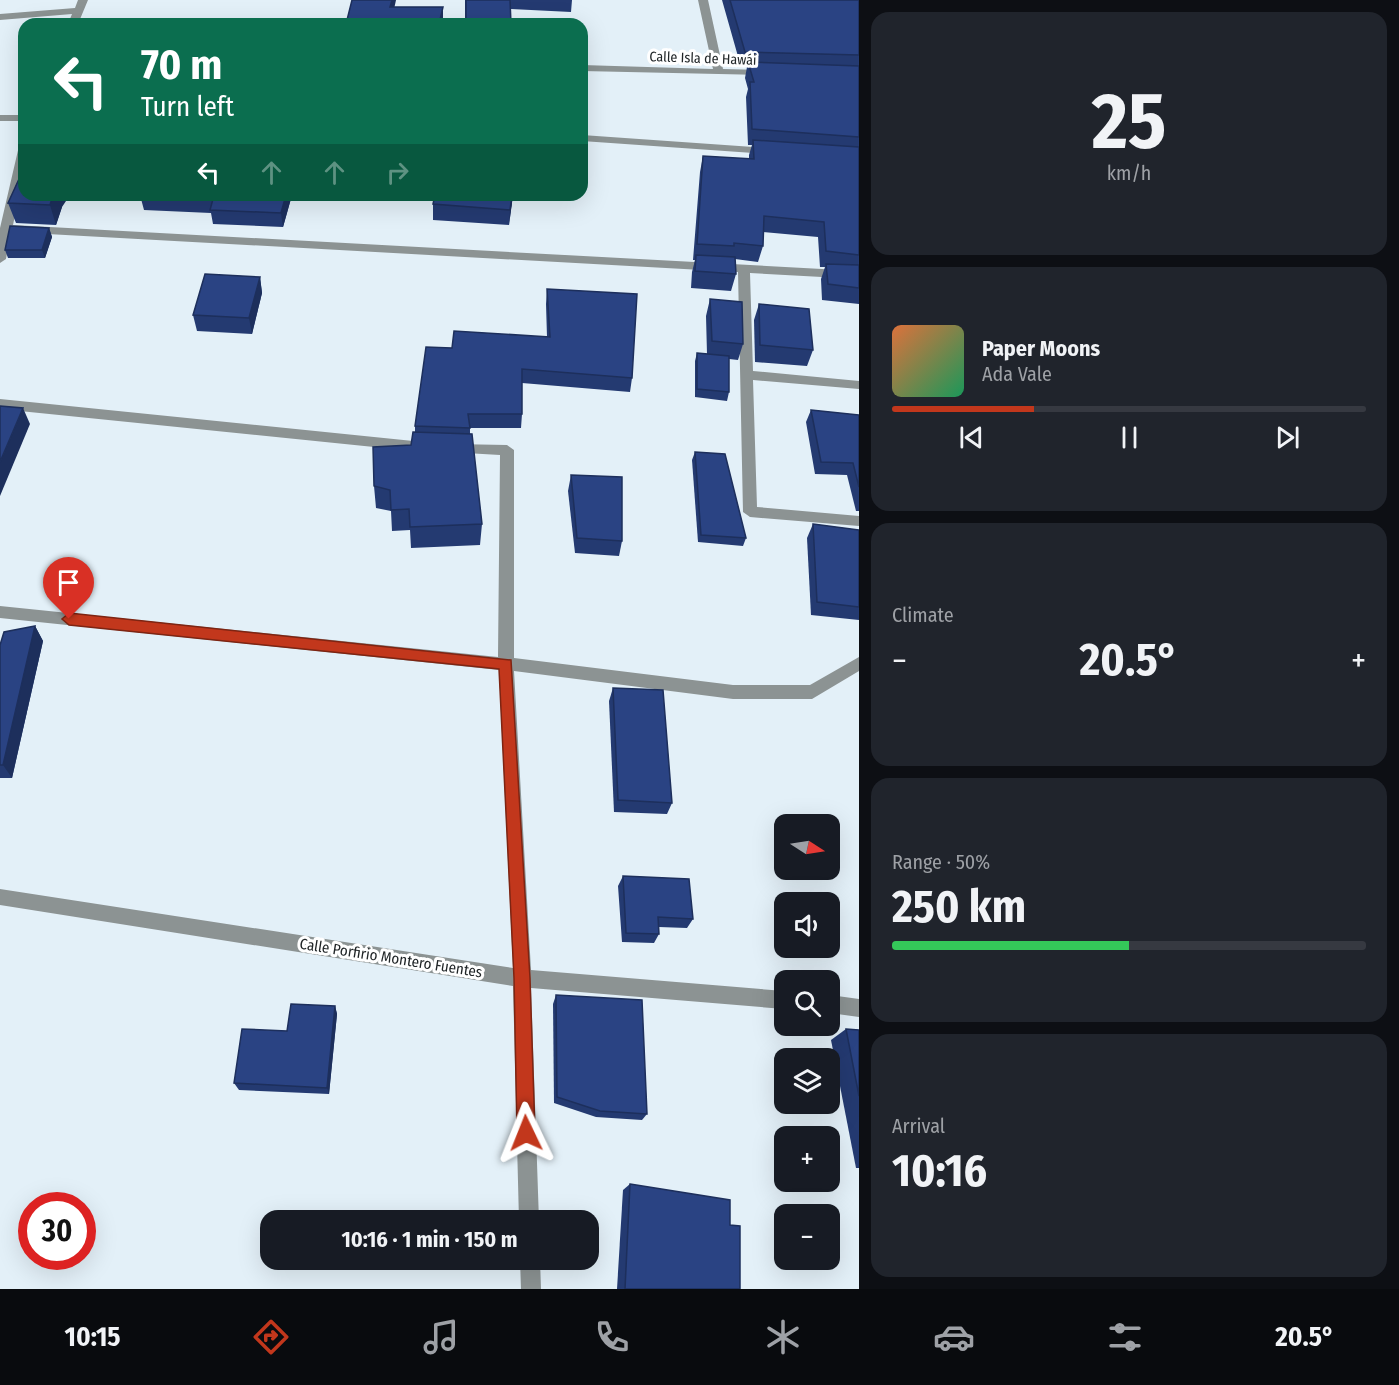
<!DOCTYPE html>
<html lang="en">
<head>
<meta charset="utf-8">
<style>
	body { margin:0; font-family:"Fira Sans Condensed",sans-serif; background:#20242c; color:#f1f3f6; height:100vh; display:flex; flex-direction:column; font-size:22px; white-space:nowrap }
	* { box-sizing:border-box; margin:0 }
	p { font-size:20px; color:#9ea1a6 }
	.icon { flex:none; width:33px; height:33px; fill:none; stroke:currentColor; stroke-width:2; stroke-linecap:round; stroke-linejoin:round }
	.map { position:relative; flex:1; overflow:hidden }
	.details { display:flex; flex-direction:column; gap:12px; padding:12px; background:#0d0f14; width:540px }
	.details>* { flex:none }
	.guide { position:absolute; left:18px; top:18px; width:570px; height:183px; border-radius:18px; box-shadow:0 6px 24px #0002; background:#0b6e4f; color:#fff; overflow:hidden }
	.needle { width:39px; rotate:102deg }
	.fabs { position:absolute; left:774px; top:814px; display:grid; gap:12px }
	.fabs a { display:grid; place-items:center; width:66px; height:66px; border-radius:12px; background:#171b24; box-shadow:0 6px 24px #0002; font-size:30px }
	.speed { position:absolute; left:18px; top:1192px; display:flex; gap:12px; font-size:30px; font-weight:700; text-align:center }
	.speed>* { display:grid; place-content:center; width:78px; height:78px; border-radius:50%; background:#171b24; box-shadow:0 6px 24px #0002; line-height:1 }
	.speed .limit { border:9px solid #d22; background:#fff; color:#111 }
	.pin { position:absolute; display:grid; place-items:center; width:51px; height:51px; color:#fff; margin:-62px -26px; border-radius:50% 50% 50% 0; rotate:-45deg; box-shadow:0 0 6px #0007 }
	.pin .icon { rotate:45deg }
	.me { position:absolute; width:66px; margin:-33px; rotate:358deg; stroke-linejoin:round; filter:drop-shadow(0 0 4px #0008) }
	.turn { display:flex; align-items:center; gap:21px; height:126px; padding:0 24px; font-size:27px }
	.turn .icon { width:78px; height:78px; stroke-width:2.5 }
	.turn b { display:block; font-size:42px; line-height:51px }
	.lanes { display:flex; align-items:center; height:57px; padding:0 24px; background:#0003; justify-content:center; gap:30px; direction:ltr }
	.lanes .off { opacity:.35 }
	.big { font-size:45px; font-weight:700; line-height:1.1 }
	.details .tile { flex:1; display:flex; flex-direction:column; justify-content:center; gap:9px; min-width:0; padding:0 21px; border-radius:18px; background:#20242c }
	.details .dial { align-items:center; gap:0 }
	.dial b { font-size:78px; line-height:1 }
	.song { display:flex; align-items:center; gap:18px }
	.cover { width:72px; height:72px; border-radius:9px; background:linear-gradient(135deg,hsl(20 70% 55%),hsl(150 70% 35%)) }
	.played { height:6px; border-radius:3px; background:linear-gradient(90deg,#c2371c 30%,#363941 30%) }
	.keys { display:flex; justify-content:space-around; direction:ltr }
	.heat { display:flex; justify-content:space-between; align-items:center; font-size:33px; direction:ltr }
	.charge { height:9px; border-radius:4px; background:linear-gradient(90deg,#34c759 50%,#363941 0) }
	.trip { position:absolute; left:260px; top:1210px; width:339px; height:60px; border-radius:18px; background:#171b24; box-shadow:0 6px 24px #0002; font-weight:700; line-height:60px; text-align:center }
	.menu { display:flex; height:96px; justify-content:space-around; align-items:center; background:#090b0e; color:#9ea1a6 }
	.menu .icon { width:42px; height:42px }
	.menu .selected { color:#c2371c }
	.menu b { font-size:27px; color:#f1f3f6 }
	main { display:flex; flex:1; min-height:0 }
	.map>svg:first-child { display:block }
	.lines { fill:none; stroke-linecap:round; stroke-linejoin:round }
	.minor { fill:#8c9393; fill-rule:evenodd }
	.wall { fill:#243a71 }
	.shaded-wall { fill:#1d2f5c }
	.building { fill:#2a4383; stroke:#1d2f5c; stroke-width:1.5 }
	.route { fill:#c2371c; stroke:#7e2412; stroke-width:1.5 }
	.labels { text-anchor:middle; stroke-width:6; stroke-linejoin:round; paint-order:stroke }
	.far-street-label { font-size:14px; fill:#202527; stroke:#fff }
	.street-label { font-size:15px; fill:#202527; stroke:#fff }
</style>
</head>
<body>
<main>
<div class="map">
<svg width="859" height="1289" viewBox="0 0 859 1289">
	<rect width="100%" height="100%" fill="#e3f0f8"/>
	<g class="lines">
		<g class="minor">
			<path d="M 78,0 L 88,0 L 78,24 L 68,24 L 72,14 L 0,20 L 0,14 L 75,8 Z"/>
			<path d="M 698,0 L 708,0 L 723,69 L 765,70 L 768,71 L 768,75 L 582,71 L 582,65 L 713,69 Z"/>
			<rect x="0" y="115" width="24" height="6"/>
			<path d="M 582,135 L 769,148 L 774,151 L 769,154 L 582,141 Z"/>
			<path d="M 24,143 L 24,171 L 13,225 L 859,271 L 859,279 L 750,273 L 753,371 L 859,381 L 859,389 L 753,380 L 757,507 L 859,516 L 859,526 L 750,517 L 743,512 L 738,272 L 11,232 L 6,259 L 0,263 L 0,228 L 19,146 Z"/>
			<path d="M 0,399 L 423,442 L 430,447 L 423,452 L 0,409 Z"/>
			<path d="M 453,444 L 507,445 L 514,450 L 514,658 L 733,685 L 810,685 L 859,657 L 859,671 L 812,699 L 733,699 L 514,671 L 531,970 L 784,991 L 784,1009 L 531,988 L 539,1221 L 519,1221 L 513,986 L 0,905 L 0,889 L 513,968 L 499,670 L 0,618 L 0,606 L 498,657 L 500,455 L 448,452 L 446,449 Z"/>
			<path d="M 830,995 L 859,999 L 859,1017 L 830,1013 Z"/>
			<path d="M 520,1260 L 540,1260 L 541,1289 L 521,1289 Z"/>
		</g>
	</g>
	<g class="wall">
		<path d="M 465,0 L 572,0 L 571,12 L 511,9 L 511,24 L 465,24 Z"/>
		<path d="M 722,0 L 859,0 L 859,304 L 822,300 L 821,279 L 825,267 L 820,267 L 818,237 L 763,232 L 763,246 L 758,262 L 735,259 L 736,274 L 731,291 L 691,288 L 692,272 L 695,260 L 693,260 L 700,172 L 703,156 L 749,159 L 749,155 L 752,145 L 748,145 L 746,97 L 748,89 L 745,78 L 747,67 L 741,67 Z"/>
		<path d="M 24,168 L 62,207 L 56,225 L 16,223 L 8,203 Z"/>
		<path d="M 140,195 L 292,195 L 283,227 L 213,224 L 211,213 L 144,210 Z"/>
		<path d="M 435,195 L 513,195 L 509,225 L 433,220 L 433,204 Z"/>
		<path d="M 49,228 L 52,237 L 45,258 L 8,258 L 5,250 Z"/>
		<path d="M 260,277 L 262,293 L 252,334 L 197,331 L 193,315 Z"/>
		<path d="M 547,289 L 632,378 L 630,392 L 522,383 L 522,414 L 521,428 L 470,428 L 470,434 L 482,524 L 480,545 L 411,548 L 410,530 L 392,531 L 391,511 L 376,508 L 374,486 L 411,445 L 415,432 L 415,426 L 452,348 L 547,337 L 546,304 Z"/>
		<path d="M 710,299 L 743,344 L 738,360 L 729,359 L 729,392 L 727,401 L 695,397 L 695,361 L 697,353 L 707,354 L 706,316 Z"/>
		<path d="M 759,304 L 813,350 L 807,366 L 755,362 L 754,320 Z"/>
		<path d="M 811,410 L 859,415 L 859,511 L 856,511 L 847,475 L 815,474 L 806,422 Z"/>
		<path d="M 695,452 L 746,538 L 743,546 L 698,542 L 692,460 Z"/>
		<path d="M 571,475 L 622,541 L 619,556 L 575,553 L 568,491 Z"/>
		<path d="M 813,524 L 859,530 L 859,620 L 811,615 L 807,538 Z"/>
		<path d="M 35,626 L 43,641 L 12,778 L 0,778 L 0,645 Z"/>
		<path d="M 613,688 L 672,803 L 667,814 L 614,812 L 609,701 Z"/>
		<path d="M 623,876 L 693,919 L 687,928 L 659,927 L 659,934 L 654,943 L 622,942 L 618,886 Z"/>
		<path d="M 556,995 L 647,1114 L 642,1120 L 596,1117 L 554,1103 L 553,1004 Z"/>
		<path d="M 335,1006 L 337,1014 L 329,1094 L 239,1090 L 234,1083 Z"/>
		<path d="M 846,1029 L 859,1030 L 859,1168 L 856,1168 L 831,1040 Z"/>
		<path d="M 630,1184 L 730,1225 L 740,1289 L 617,1289 L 623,1190 Z"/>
	</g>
	<g class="shaded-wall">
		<path d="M 392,0 L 396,0 L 391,23 L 390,7 Z"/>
		<path d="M 443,7 L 443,24 L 439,24 Z"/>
		<path d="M 53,195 L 70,195 L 62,207 L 56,225 L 50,205 Z"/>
		<path d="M 286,195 L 292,195 L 283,227 L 281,213 Z"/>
		<path d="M 512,195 L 513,195 L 509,225 L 510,210 Z"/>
		<path d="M 49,228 L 52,237 L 45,258 L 42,250 Z"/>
		<path d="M 260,277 L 262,293 L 252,334 L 249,318 Z"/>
		<path d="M 23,408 L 30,424 L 0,496 L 0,462 Z"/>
		<path d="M 35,626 L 43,641 L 12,778 L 3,765 Z"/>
		<path d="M 335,1006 L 337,1014 L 329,1094 L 327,1088 Z"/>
	</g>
	<g class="building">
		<path d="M 352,0 L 392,0 L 390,7 L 443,7 L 439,24 L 346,24 Z"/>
		<path d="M 466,0 L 510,0 L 511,24 L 466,24 Z"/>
		<path d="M 730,0 L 859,0 L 859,55 L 745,52 Z"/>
		<path d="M 748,62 L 859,66 L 859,137 L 752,129 L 750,82 L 754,82 Z"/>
		<path d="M 753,140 L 859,147 L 859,255 L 826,251 L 824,222 L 764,216 L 763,246 L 734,243 L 734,246 L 697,244 L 703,156 L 754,159 Z"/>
		<path d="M 24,168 L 24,195 L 53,195 L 50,205 L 8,203 Z"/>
		<path d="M 140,195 L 286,195 L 281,213 L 210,210 L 213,199 Z"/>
		<path d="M 435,195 L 512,195 L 510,210 L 433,204 Z"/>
		<path d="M 10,226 L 49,228 L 42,250 L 5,250 Z"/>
		<path d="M 696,255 L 735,257 L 736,274 L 695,271 Z"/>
		<path d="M 826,264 L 859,265 L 859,288 L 828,284 Z"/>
		<path d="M 205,274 L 260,277 L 249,318 L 193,315 Z"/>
		<path d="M 547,289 L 637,294 L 632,378 L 522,369 L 522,414 L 468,414 L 470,428 L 415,426 L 426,347 L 452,348 L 454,331 L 550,337 Z"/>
		<path d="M 710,299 L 742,302 L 743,344 L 712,341 Z"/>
		<path d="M 759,304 L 809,309 L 813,350 L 760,345 Z"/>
		<path d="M 697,353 L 729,356 L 729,392 L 697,389 Z"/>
		<path d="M 0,406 L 23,408 L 0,462 Z"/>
		<path d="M 811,410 L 859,415 L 859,487 L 853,463 L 821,462 Z"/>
		<path d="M 413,432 L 472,434 L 482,524 L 410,527 L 409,509 L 391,510 L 390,490 L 374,486 L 373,447 L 411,445 Z"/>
		<path d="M 695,452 L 725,454 L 746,538 L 701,535 Z"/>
		<path d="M 571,475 L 622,477 L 622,541 L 577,538 Z"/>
		<path d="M 813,524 L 859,530 L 859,607 L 817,602 Z"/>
		<path d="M 35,626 L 3,765 L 0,765 L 0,645 L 4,632 Z"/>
		<path d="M 613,688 L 663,690 L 672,803 L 618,800 Z"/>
		<path d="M 623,876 L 689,879 L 693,919 L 658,917 L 659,934 L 626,933 Z"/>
		<path d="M 556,995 L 642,1000 L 647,1114 L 600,1111 L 557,1097 Z"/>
		<path d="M 291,1004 L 335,1006 L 327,1088 L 234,1083 L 242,1029 L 287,1031 Z"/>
		<path d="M 846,1029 L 859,1030 L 859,1096 Z"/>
		<path d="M 630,1184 L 730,1200 L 730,1225 L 740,1226 L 740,1289 L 625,1289 Z"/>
	</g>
	<path class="route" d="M 69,613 L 511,660 L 530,978 L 535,1133 L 532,1139 L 526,1141 L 520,1139 L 517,1133 L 514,978 L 499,669 L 69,625 L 62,619 Z"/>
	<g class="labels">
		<g class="far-street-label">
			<text transform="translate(703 58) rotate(2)" y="5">Calle Isla de Hawái</text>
		</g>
		<g class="street-label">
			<text transform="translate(391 958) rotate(9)" y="5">Calle Porfirio Montero Fuentes</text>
		</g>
	</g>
</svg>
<div class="fabs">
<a><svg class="needle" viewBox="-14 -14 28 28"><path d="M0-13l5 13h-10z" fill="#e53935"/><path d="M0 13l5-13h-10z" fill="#9ea1a6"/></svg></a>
<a><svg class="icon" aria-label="sound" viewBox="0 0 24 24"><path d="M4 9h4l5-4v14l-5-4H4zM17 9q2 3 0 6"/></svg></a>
<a><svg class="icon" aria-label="search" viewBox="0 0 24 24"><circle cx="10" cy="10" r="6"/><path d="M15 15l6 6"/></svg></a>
<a><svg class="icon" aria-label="layers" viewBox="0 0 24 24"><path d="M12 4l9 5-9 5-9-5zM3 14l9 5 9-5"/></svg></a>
<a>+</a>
<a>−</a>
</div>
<div class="speed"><div class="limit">30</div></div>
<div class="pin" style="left:69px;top:619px;background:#d93025"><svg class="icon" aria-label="arrive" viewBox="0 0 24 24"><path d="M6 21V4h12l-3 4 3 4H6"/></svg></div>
<svg class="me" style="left:526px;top:1133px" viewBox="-20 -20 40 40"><path d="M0-17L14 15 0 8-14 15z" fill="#c2371c" stroke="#fff" stroke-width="4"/></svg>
<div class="trip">10:16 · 1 min · 150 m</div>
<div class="guide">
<div class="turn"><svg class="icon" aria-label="left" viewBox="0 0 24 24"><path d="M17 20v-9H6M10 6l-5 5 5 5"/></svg><div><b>70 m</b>Turn left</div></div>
<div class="lanes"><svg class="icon" aria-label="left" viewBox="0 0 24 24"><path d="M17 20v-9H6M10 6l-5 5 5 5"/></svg><svg class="icon off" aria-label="ahead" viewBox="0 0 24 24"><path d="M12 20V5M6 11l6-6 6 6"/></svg><svg class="icon off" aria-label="ahead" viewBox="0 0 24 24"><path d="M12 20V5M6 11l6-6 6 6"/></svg><svg class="icon off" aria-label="right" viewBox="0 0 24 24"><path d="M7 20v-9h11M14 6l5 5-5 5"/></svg></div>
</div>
</div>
<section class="details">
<div class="tile dial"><b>25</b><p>km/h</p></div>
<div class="tile">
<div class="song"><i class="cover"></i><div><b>Paper Moons</b><p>Ada Vale</p></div></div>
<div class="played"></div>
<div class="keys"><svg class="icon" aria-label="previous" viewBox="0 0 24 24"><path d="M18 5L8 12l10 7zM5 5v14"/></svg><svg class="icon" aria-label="pause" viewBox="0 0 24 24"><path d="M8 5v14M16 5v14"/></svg><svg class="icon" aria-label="next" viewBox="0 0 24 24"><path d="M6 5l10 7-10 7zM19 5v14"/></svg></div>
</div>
<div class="tile"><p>Climate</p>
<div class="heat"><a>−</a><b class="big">20.5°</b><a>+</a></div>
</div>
<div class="tile"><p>Range · 50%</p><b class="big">250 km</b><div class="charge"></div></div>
<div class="tile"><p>Arrival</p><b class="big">10:16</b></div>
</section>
</main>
<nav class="menu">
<b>10:15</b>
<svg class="icon selected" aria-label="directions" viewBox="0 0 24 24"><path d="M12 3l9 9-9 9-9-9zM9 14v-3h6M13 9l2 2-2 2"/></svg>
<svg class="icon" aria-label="music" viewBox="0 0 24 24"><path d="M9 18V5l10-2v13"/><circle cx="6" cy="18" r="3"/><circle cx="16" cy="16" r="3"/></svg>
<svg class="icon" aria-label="phone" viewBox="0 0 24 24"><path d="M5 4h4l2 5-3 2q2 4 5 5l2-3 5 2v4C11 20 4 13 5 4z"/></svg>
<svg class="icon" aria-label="climate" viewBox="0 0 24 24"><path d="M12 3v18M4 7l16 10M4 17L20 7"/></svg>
<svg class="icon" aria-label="car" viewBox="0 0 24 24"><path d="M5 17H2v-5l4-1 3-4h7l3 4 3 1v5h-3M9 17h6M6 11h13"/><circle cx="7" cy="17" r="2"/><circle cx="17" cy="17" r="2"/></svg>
<svg class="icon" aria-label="filters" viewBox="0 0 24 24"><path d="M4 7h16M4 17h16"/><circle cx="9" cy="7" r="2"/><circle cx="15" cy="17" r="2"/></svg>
<b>20.5°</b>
</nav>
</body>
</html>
